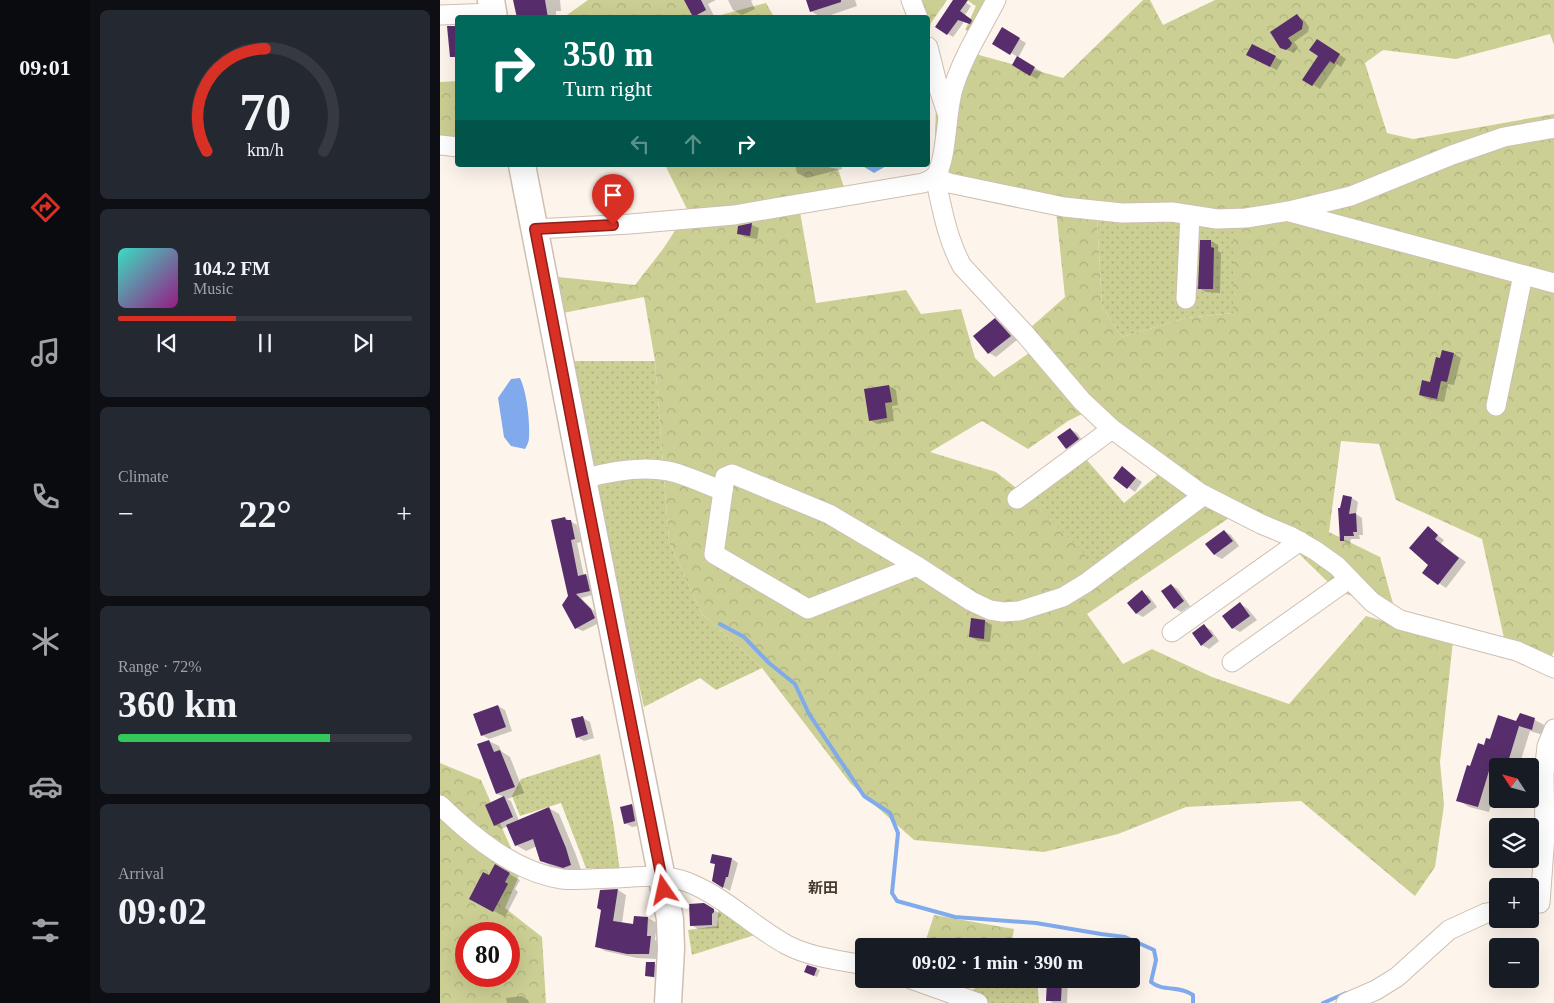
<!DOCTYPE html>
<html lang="en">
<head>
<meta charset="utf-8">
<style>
	body { margin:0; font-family:"Times New Roman","Noto Sans JP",serif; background:#242831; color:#f1f3f6; height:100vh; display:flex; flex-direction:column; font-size:19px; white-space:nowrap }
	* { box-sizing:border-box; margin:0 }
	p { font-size:16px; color:#9ea1a6 }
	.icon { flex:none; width:28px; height:28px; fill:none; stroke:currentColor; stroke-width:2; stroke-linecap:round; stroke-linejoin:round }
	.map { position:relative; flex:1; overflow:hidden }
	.panel { display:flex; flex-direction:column; gap:10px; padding:10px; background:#0d0f14; width:350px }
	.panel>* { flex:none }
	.top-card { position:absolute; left:15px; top:15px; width:475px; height:152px; border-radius:5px; box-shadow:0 5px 20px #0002; background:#00695c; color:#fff; overflow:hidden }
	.needle { width:32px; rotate:306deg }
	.controls { position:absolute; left:1049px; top:758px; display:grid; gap:10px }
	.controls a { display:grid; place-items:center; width:50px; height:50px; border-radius:5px; background:#171b24; box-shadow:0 5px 20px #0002; font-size:25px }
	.speed { position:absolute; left:15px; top:922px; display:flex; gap:10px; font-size:25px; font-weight:700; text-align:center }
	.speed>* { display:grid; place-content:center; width:65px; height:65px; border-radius:50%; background:#171b24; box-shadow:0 5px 20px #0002; line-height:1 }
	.speed .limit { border:8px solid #d22; background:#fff; color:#111 }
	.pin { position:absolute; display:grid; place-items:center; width:42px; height:42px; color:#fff; margin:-51px -21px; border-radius:50% 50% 50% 0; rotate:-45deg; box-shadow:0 0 5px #0007 }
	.pin .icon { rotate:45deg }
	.me { position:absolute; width:55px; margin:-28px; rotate:349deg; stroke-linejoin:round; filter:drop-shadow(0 0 4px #0008) }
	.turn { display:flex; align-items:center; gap:18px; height:105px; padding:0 25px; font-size:22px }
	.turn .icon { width:65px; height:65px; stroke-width:2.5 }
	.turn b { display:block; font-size:35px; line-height:42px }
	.lanes { display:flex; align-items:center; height:48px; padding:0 25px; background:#0003; justify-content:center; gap:25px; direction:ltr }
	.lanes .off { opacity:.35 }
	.big { font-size:38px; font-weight:600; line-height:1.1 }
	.panel .tile { flex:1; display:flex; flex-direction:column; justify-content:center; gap:8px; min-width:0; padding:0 18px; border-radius:8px; background:#242831 }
	.panel .dial { align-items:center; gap:0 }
	.dial svg { height:130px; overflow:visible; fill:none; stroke:#363941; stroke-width:7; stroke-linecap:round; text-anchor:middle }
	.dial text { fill:#f1f3f6; stroke:none }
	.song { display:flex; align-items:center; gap:15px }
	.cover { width:60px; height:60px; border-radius:8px; background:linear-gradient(135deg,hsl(170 70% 55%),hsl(310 70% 35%)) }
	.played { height:5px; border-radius:2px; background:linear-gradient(90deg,#d93025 40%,#363941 40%) }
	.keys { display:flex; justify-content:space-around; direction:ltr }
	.heat { display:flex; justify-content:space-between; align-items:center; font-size:28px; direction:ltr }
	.charge { height:8px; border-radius:4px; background:linear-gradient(90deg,#34c759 72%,#363941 0) }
	.trip { position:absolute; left:415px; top:938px; width:285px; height:50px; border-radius:5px; background:#171b24; box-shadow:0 5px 20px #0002; font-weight:600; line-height:50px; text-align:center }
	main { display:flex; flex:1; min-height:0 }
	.tabs { display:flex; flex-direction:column; width:90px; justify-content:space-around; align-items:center; background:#090b0e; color:#9ea1a6 }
	.tabs .icon { width:35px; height:35px }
	.tabs .on { color:#d93025 }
	.tabs b { font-size:22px; color:#f1f3f6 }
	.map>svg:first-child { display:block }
	.grass { fill:url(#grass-dots) }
	.forest { fill:url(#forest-crowns); fill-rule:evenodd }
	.water { fill:#80aaec }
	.shadow { fill:#0003 }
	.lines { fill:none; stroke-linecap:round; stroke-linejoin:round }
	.stream { stroke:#80aaec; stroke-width:4 }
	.building { fill:#572e6b }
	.minor-casing { stroke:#cebfb2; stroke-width:21 }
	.highway-casing { stroke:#cebfb2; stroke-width:29 }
	.minor { stroke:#fff; stroke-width:19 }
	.highway { stroke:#fff; stroke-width:26 }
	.route-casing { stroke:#8d1f18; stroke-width:12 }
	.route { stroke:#d93025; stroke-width:9 }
	.labels { text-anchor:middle; stroke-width:5; stroke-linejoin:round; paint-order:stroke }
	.neighbourhood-label { font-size:15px; font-weight:bold; fill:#463b2f; stroke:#fdf5ec }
</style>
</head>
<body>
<main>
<nav class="tabs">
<b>09:01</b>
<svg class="icon on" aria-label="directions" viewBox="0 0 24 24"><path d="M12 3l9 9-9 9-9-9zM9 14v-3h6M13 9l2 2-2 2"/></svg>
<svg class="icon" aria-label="music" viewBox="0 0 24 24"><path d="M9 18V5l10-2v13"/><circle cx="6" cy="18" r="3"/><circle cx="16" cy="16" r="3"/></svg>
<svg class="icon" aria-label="phone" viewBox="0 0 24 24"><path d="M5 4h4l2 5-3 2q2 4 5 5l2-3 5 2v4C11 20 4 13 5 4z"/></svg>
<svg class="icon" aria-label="climate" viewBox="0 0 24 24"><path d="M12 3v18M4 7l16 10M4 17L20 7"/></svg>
<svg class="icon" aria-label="car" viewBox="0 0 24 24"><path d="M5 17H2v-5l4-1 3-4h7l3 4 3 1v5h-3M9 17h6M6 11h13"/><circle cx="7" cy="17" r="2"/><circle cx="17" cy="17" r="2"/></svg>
<svg class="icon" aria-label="filters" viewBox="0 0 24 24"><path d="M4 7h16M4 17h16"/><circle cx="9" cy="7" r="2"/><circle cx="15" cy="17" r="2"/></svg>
</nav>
<section class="panel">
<div class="tile dial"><svg viewBox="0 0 100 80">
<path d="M14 69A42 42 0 1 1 86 69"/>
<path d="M14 69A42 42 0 0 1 50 6" stroke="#d93025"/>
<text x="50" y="56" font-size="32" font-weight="700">70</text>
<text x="50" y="72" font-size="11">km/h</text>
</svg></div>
<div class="tile">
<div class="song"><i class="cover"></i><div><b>104.2 FM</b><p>Music</p></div></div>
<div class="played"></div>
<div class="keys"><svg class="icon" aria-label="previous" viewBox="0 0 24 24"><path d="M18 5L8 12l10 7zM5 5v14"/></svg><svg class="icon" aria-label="pause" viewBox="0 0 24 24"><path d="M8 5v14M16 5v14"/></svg><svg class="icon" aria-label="next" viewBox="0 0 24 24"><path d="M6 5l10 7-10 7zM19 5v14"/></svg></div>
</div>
<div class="tile"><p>Climate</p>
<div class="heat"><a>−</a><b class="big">22°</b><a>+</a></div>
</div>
<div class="tile"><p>Range · 72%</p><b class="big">360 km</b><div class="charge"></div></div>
<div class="tile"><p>Arrival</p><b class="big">09:02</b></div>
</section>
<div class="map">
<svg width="1114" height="1003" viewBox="0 0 1114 1003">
	<defs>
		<pattern id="grass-dots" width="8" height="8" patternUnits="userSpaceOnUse" patternTransform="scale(1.25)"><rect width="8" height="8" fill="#cbcf93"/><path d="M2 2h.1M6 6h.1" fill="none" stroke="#aeb17e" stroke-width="1.8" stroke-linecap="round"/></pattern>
		<pattern id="forest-crowns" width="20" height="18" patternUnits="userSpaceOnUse" patternTransform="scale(1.25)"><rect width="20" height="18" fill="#cbcf93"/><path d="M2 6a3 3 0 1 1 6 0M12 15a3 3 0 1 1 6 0" fill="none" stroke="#aeb17e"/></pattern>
	</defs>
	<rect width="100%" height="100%" fill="#fdf5ec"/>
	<g class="grass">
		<path d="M 657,217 L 793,226 L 793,313 L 746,318 L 682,337 L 662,307 Z"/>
		<path d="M 131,361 L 215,361 L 229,542 L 262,614 L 322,668 L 276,690 L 260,678 L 204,707 L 177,588 Z"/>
		<path d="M 646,459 L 684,503 L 719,474 L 759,505 L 664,575 L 588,497 Z"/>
		<path d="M 160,754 L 174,828 L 180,871 L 146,868 L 121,803 L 80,816 L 72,796 L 81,779 Z"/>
		<path d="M 279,906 L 321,933 L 252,955 L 248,930 L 277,926 Z"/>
		<path d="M 545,979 L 597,979 L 599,1003 L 518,1003 Z"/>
	</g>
	<g class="forest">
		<path d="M 148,0 L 252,0 L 259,17 L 127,18 L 127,15 Z"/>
		<path d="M 476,0 L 507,0 L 491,23 L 489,33 L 488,18 L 483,17 Z"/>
		<path d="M 527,0 L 551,0 L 534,32 L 525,30 L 536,6 Z"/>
		<path d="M 703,0 L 710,0 L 723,25 L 775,0 L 1114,0 L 1114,45 L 1110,34 L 1016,59 L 943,50 L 925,63 L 947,133 L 973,139 L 1114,114 L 1114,651 L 1110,659 L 1064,638 L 1042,539 L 956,500 L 939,444 L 901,441 L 889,532 L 940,557 L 954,607 L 898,592 L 851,546 L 789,518 L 647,614 L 683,664 L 712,649 L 772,677 L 849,704 L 926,616 L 1013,641 L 1000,762 L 1004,805 L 995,867 L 975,896 L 861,801 L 746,807 L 678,834 L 604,852 L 474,840 L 411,784 L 322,668 L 262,614 L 229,542 L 215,361 L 204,297 L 123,313 L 118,277 L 195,285 L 223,249 L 248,211 L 225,165 L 378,165 L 398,169 L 409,203 L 360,212 L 376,303 L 466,290 L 481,314 L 521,309 L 535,358 L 554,377 L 601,345 L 590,328 L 625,297 L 616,210 L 493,190 L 496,107 L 521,50 L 623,78 ZM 657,217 L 793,226 L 793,313 L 746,318 L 682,337 L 662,307 ZM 644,413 L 759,505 L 664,574 L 588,497 L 556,472 L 490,452 L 542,421 L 588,449 L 628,421 Z"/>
		<path d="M 326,3 L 334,17 L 273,17 Z"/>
		<path d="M 17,81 L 17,151 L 0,153 L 0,82 Z"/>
		<path d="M 0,763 L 41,780 L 81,871 L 65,908 L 102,937 L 106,1003 L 0,1003 ZM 26,934 L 69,934 L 69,976 L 26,976 Z"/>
		<path d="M 494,915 L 574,929 L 571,946 L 484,946 Z"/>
		<path d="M 490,979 L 533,979 L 522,990 Z"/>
	</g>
	<g class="water">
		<path d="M 421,165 L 448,165 L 434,173 Z"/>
		<path d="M 80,378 C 87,392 90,422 89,438 C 89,442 87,445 85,449 L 71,446 L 64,437 L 58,398 L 71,379 Z"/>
	</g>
	<g class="shadow">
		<path d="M 74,0 L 120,0 L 121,11 L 116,11 L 116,18 L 78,18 Z"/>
		<path d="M 246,0 L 276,0 L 268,4 L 274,16 L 271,18 L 256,18 Z"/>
		<path d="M 288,0 L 313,0 L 311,1 L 315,9 L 302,15 L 293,10 Z"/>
		<path d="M 367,0 L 415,0 L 417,6 L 382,18 L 371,11 Z"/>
		<path d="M 515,0 L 522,0 L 531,6 L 525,15 L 537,24 L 536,27 L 524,22 L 513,37 L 497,27 L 511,5 L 510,4 Z"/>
		<path d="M 857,16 L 864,20 L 869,27 L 868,32 L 854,42 L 858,47 L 854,53 L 841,47 Z"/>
		<path d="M 563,29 L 586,43 L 578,58 L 602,72 L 597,79 L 573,65 L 578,57 L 554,43 Z"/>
		<path d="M 884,44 L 906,59 L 901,67 L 897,64 L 880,89 L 864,79 L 880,56 Z"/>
		<path d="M 835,57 L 842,61 L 837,70 L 815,59 Z"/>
		<path d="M 355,165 L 401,165 L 402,169 L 367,178 L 357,173 Z"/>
		<path d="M 312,225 L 319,228 L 317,239 L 305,237 L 298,233 L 299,227 Z"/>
		<path d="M 771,241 L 778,245 L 778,251 L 781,253 L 780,293 L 766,292 L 759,288 Z"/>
		<path d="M 555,320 L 562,324 L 577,340 L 556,357 L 549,353 L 535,336 Z"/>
		<path d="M 1003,352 L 1014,354 L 1021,358 L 1014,385 L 1008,384 L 1004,402 L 987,399 L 980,395 L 991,383 Z"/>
		<path d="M 449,386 L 456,390 L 458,405 L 452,406 L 454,421 L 437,424 L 430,420 Z"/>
		<path d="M 630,429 L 637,433 L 645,444 L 634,452 L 627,448 Z"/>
		<path d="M 682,468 L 702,482 L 695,492 L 675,478 Z"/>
		<path d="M 912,498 L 918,502 L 916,514 L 922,518 L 923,535 L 919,535 L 920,539 L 911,539 L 910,544 L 901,540 Z"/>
		<path d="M 125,518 L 137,525 L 141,542 L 137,543 L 144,576 L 146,575 L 153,579 L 156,594 L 141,598 L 157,614 L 161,622 L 143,631 L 136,628 L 129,596 Z"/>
		<path d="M 988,528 L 1004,540 L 1001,544 L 1026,562 L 1006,588 L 984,573 L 990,565 Z"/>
		<path d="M 784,531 L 791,535 L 799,546 L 782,559 L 775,555 L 767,544 Z"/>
		<path d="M 731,585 L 738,589 L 750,606 L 741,612 L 734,608 Z"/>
		<path d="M 702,592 L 709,596 L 717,607 L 703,617 L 696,613 Z"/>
		<path d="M 800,604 L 807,608 L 817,620 L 800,632 L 793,628 L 784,616 Z"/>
		<path d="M 532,620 L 545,621 L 552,625 L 550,642 L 538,641 L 531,637 Z"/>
		<path d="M 764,626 L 771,630 L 779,641 L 769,649 L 762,645 Z"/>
		<path d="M 58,706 L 65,710 L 72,731 L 49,739 L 42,735 Z"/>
		<path d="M 1080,714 L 1095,720 L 1106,726 L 1103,735 L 1090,731 L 1079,766 L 1071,764 L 1070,766 L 1058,766 L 1058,783 L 1049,812 L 1029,807 L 1018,800 L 1031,768 L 1045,746 L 1077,722 Z"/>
		<path d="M 143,718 L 150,722 L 154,738 L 144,741 L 137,737 Z"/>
		<path d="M 49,741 L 59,746 L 61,751 L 70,757 L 84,793 L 67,799 L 71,801 L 79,821 L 109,808 L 119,814 L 136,855 L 141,870 L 134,873 L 111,866 L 101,861 L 97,846 L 86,851 L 76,845 L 68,826 L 62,829 L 55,825 L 64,797 L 57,794 L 39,745 Z"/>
		<path d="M 192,805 L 199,809 L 202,825 L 192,827 L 185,823 Z"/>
		<path d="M 292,859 L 298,863 L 290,891 L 273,881 L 276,865 L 271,862 Z"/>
		<path d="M 55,866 L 80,880 L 75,889 L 78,892 L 65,917 L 30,898 L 49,876 Z"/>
		<path d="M 178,890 L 186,895 L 182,923 L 194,925 L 208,918 L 217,923 L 215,940 L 219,942 L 218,959 L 197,958 L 165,951 L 156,946 Z"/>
		<path d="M 263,904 L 281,914 L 281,916 L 278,918 L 279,928 L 258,929 L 251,925 Z"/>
		<path d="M 609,944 L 618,945 L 620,946 L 609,946 Z"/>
		<path d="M 207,964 L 218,965 L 217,978 L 207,976 Z"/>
		<path d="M 368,966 L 380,970 L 377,977 L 368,973 Z"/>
		<path d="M 608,979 L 628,979 L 627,1003 L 613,1003 L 608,1000 Z"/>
		<path d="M 82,996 L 88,1000 L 89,1003 L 67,1003 L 66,998 Z"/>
	</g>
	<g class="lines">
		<g class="stream">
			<path d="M 280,624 L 304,637 L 329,663 L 355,684 L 369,714 L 424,796 L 450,813 L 458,833 L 452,893 L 457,901 L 515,917 L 596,923 L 661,934 L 685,937 L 714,950 L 716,960 L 711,982 C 723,992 739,985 753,995 L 753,1003"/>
			<path d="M 883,1003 L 906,993"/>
		</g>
	</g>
	<g class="building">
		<path d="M 73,0 L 105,0 L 108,18 L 77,18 Z"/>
		<path d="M 244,0 L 261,0 L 266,10 L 253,17 Z"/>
		<path d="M 366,0 L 401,0 L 401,2 L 370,12 Z"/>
		<path d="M 513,0 L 528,0 L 520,11 L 532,20 L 530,24 L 518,20 L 507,35 L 495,27 Z"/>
		<path d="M 857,14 L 863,22 L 862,29 L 848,38 L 852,43 L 850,47 L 846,50 L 840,48 L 830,32 Z"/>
		<path d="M 7,26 L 18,26 L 18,57 L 10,57 Z"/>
		<path d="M 562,27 L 580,38 L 570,55 L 552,44 Z"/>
		<path d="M 877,39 L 900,54 L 894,64 L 890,61 L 872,86 L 862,80 L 878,56 L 869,50 Z"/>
		<path d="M 812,44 L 836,56 L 830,67 L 806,55 Z"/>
		<path d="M 577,56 L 595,67 L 590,76 L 572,65 Z"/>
		<path d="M 312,223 L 310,236 L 297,234 L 298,226 Z"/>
		<path d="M 760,240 L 771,240 L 771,247 L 774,248 L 773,289 L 758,289 Z"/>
		<path d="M 555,318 L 571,336 L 548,354 L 533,336 Z"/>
		<path d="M 1002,350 L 1014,353 L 1007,382 L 1001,381 L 997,399 L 979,395 L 982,380 L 990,382 L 996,357 L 1000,358 Z"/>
		<path d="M 449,385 L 452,402 L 445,403 L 447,418 L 429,421 L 424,389 Z"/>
		<path d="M 630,428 L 639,439 L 626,449 L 617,437 Z"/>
		<path d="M 682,466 L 696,478 L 687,489 L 673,478 Z"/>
		<path d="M 903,495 L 912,497 L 909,514 L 916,513 L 917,532 L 913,532 L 914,536 L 904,536 L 904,541 L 900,541 L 898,508 L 900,508 Z"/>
		<path d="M 125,517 L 126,520 L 131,520 L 135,539 L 131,540 L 138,576 L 146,574 L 150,591 L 136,594 L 151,609 L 155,618 L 135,629 L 122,605 L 128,596 L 111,520 Z"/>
		<path d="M 988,526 L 998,535 L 995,539 L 1019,558 L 998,585 L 982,573 L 988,565 L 969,548 Z"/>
		<path d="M 784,530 L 793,541 L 774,555 L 765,544 Z"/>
		<path d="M 731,584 L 744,601 L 734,609 L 721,591 Z"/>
		<path d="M 702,590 L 711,602 L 696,614 L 687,603 Z"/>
		<path d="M 800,602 L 810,616 L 792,629 L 782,616 Z"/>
		<path d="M 531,618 L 545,620 L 544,639 L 529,637 Z"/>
		<path d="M 764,624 L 773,636 L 761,646 L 752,633 Z"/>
		<path d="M 58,705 L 66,727 L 41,736 L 33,714 Z"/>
		<path d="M 1080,713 L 1095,718 L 1092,730 L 1079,726 L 1068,762 L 1060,759 L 1059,763 L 1052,761 L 1038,807 L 1016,801 L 1027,765 L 1030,766 L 1038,743 L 1044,745 L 1046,738 L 1050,739 L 1058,715 L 1076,721 Z"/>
		<path d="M 143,716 L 148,734 L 136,738 L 131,719 Z"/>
		<path d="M 49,740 L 54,752 L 60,750 L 75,787 L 56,794 L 37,744 Z"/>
		<path d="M 64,796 L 73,817 L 54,826 L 45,805 Z"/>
		<path d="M 192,804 L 195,821 L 184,824 L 180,807 Z"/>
		<path d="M 109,807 L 126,848 L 131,865 L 123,868 L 100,861 L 93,839 L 75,846 L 66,825 Z"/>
		<path d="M 272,854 L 292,858 L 288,877 L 286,877 L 283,888 L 272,881 L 275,864 L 270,863 Z"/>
		<path d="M 55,864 L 70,873 L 65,882 L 68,884 L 53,912 L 29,899 L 43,872 L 49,875 Z"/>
		<path d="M 178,889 L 173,921 L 193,924 L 194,916 L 208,917 L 207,936 L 211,936 L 209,954 L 187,954 L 155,947 L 161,910 L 157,908 L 160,890 Z"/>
		<path d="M 264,903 L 274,909 L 274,912 L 272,914 L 272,925 L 250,926 L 249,904 Z"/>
		<path d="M 206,962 L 215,962 L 214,977 L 205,976 Z"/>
		<path d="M 367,965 L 377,968 L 374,976 L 364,972 Z"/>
		<path d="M 607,979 L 622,979 L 621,1001 L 606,1001 Z"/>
	</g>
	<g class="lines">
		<g class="minor-casing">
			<g id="minor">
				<path d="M 471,0 L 478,18"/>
				<path d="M 0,15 L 54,13"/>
				<path d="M 488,47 L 497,83 L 507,113"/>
				<path d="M 0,145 L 18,147"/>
				<path d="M 495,177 C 502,208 507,239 522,266 L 585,334 L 642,401 L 672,429 L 760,493 L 821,524 L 850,536 L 876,551 L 897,566 L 932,602 L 960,620 L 1077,651 L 1114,668"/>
				<path d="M 495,177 L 509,183 L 624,207 L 682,213 L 732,212 L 777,219 L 806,218 L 849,211 L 911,196 L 1012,155 L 1064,137 L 1114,128"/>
				<path d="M 850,212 L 1114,283"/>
				<path d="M 95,229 L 190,224 L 294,215 L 483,183 C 488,181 493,179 496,175 C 507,160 506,111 513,89 C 522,58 541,29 556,0"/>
				<path d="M 746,299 L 750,216"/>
				<path d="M 1056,406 L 1083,275"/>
				<path d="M 292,474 L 389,514 L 477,566 L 368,609 L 274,554 L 285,477 Z"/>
				<path d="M 143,479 C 168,472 201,466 228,471 C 244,474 267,485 283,491"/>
				<path d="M 577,499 L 672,429"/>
				<path d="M 477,566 L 531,601 L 550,610 L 563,612 L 579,611 L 623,597 L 646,583 L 764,495"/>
				<path d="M 732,632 L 860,541"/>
				<path d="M 792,662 L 909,579"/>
				<path d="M 0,805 C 33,837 75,872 122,879 C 139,881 158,878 175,878 C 200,877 224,873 247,882 C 284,896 312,926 347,945 C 370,957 398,960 424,965"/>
				<path d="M 1100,903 L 1105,835 L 1104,774 L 1107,746 L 1114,729"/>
				<path d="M 471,979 L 538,1003"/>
				<path d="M 906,1003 L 936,990 L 957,977 L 1009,930 L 1046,913 L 1058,911"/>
			</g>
		</g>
		<g class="highway-casing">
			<g id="highway">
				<path d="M 51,0 L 54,18"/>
				<path d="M 82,165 L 143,479 L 230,919 L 231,949 L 228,1003"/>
			</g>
		</g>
		<use href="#minor" class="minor"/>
		<use href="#highway" class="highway"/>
	</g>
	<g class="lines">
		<g class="route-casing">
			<path id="route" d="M 173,225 L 95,229 L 143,480 L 224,890"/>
		</g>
		<use href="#route" class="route"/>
	</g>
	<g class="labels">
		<g class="neighbourhood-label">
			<text x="383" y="893">新田</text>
		</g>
	</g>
</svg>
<div class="controls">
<a><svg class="needle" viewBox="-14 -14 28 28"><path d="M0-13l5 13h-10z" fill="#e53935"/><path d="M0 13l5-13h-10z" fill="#9ea1a6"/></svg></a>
<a><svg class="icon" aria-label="layers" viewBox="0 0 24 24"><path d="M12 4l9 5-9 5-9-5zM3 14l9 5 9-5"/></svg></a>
<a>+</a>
<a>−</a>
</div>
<div class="speed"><div class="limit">80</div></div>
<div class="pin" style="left:173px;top:225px;background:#d93025"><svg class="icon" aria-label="arrive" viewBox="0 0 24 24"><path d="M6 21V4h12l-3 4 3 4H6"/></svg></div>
<svg class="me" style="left:224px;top:890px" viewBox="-20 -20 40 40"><path d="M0-17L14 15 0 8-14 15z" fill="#d93025" stroke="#fff" stroke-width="4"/></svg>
<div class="trip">09:02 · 1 min · 390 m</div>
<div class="top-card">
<div class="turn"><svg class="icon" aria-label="right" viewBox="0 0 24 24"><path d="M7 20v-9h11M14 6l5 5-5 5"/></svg><div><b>350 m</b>Turn right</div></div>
<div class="lanes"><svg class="icon off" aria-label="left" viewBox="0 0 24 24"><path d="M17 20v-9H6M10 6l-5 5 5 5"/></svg><svg class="icon off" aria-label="ahead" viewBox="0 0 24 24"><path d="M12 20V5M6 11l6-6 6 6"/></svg><svg class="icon" aria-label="right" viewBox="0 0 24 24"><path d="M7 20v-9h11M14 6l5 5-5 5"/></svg></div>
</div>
</div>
</main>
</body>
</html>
